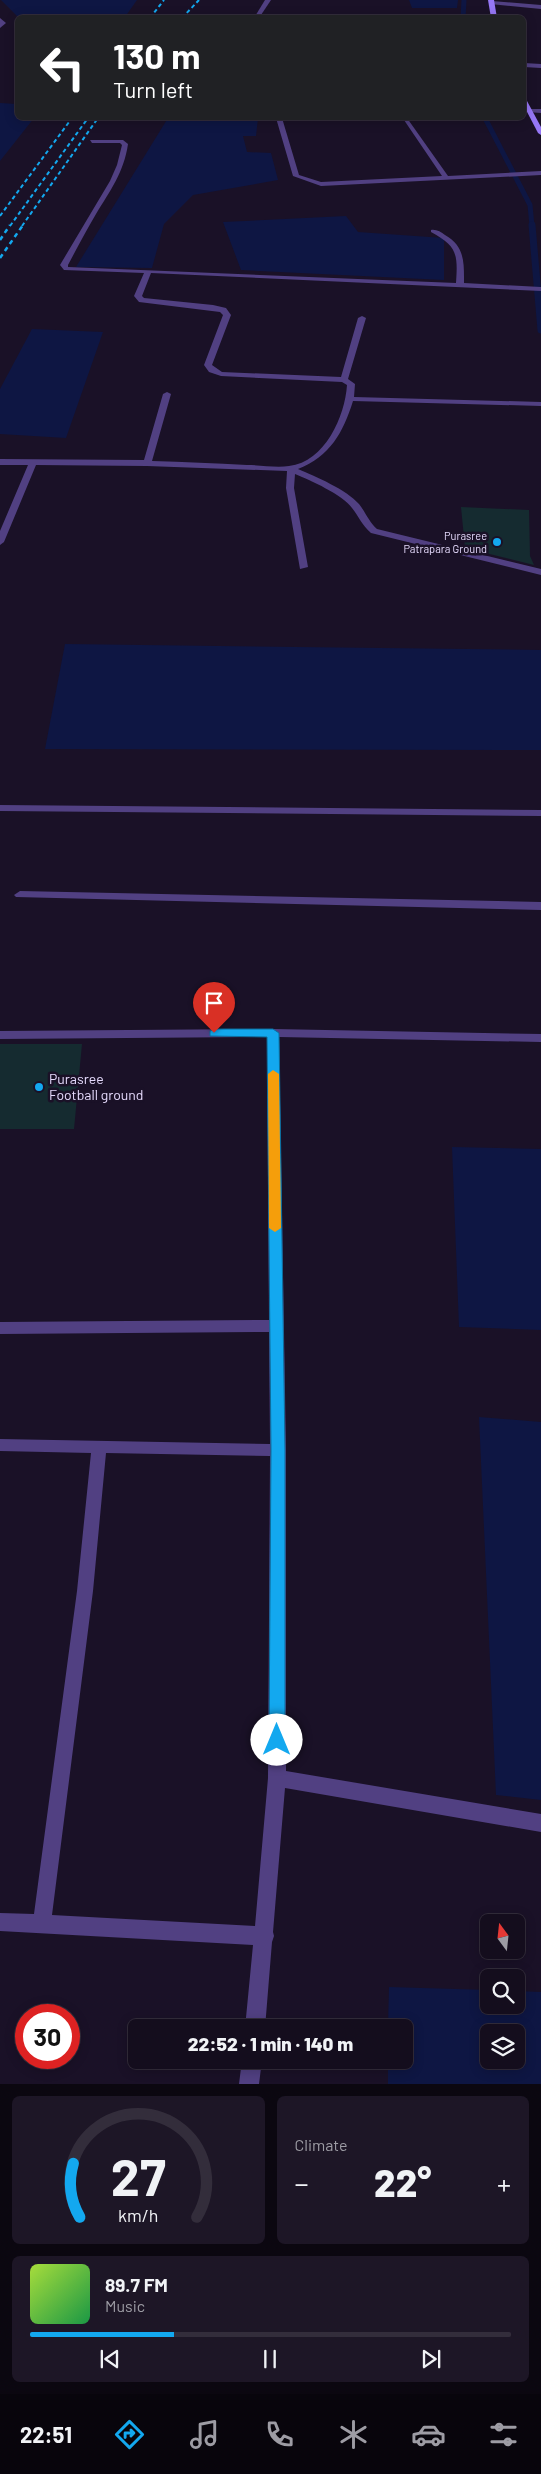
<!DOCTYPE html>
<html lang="en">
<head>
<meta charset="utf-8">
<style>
	body { margin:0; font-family:Barlow,sans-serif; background:#1d1626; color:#f1f3f6; height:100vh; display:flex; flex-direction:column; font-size:19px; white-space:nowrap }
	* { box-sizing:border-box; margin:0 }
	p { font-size:16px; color:#9d9ca4 }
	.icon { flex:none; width:28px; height:28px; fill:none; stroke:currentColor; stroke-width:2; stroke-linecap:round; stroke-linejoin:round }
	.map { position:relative; height:2084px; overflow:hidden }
	.side { display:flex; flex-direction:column; gap:12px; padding:12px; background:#0b0710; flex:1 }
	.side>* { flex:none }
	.banner { position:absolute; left:15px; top:15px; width:511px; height:105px; border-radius:8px; box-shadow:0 2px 12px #0003,0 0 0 1px #332d3b; background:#202124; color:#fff; overflow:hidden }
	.needle { width:32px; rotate:345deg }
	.fabs { position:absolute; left:480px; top:1914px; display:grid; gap:10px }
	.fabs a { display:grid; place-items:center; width:45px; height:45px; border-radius:8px; background:#140d1d; box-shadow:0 2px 12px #0003,0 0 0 1px #332d3b; font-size:25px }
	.speed { position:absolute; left:15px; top:2004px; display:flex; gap:10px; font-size:25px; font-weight:700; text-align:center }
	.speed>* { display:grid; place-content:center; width:65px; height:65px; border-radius:50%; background:#140d1d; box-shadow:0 2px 12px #0003,0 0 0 1px #332d3b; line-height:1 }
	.speed .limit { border:8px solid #d22; background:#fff; color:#111 }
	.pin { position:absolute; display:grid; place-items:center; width:42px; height:42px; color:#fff; margin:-51px -21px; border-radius:50% 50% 50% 0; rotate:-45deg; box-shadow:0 0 5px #0007 }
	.pin .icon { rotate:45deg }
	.me { position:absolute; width:55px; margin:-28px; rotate:0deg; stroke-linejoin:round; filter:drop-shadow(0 0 4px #0008) }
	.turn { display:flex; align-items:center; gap:18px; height:105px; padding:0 15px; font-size:22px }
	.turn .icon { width:65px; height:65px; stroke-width:2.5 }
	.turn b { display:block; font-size:35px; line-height:42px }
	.big { font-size:38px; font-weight:800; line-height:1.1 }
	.side .widget { flex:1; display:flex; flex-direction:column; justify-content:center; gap:8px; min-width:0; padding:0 18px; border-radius:8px; background:#1d1626 }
	.side .dial { align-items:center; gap:0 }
	.dial svg { height:130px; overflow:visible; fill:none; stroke:#332d3b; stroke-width:7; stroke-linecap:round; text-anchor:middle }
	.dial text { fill:#f1f3f6; stroke:none }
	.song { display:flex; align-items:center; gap:15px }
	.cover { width:60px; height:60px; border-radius:8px; background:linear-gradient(135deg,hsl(80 70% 55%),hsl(140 70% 35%)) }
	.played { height:5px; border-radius:2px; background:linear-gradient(90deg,#13a8ef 30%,#332d3b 30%) }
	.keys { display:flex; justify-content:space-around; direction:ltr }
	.heat { display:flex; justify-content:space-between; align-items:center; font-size:28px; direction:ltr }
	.side .tiles { flex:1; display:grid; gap:12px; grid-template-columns:1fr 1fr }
	.widget:last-child { grid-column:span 2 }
	.trip { position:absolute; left:128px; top:2019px; width:285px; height:50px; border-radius:8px; background:#140d1d; box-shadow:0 2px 12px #0003,0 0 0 1px #332d3b; font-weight:800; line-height:50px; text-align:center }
	.dock { display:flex; height:80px; justify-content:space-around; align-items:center; background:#08050c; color:#9d9ca4 }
	.dock .icon { width:35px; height:35px }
	.dock .current { color:#13a8ef }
	.dock b { font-size:22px; color:#f1f3f6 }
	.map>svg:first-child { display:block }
	.green { fill:#152b30 }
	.water { fill:#0e1643; fill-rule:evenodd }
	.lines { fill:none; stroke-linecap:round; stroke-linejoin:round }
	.stream-far1 { stroke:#0e1643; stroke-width:5 }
	.stream { stroke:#0e1643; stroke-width:7 }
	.street { fill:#514082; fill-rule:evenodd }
	.secondary { fill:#9677f6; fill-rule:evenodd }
	.rail-far1 { stroke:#13a8ef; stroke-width:2; stroke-dasharray:4 3; stroke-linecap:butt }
	.rail { stroke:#13a8ef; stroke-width:2.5; stroke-dasharray:4.5 4; stroke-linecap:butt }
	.route { fill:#13a8ef; stroke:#0c6d9b }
	.slow { fill:#f59e0b }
	.poi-dot { fill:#13a8ef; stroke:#1a1127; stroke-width:2 }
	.labels { text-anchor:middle; stroke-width:5; stroke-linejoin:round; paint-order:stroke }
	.far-poi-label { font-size:11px; fill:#e5dafc; stroke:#1a1127; text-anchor:end }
	.poi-label { font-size:14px; fill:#e5dafc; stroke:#1a1127; text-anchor:start }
</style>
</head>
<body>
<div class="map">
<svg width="541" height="2084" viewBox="0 0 541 2084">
	<rect width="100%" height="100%" fill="#1a1127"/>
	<g class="green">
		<path d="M 461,507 L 529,510 L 530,556 L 534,565 L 465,548 Z"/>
		<path d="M 0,1044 L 82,1044 L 74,1129 L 0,1129 Z"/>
	</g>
	<g class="water">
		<path d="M 1,0 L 137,0 L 125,17 L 17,16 Z"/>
		<path d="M 409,0 L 458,0 L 457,8 L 412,8 Z"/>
		<path d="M 0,103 L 17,104 L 18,118 L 34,118 L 0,161 Z"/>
		<path d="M 168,118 L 258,118 L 256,136 L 243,136 L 247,152 L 271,153 L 278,180 L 193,195 L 164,224 L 152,268 L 76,267 Z"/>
		<path d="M 346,216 L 358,232 L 444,238 L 444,280 L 241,270 L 223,222 Z"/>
		<path d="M 32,329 L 103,332 L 66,438 L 0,434 L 0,389 Z"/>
		<path d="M 65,644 L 541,650 L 541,750 L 45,749 Z"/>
		<path d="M 452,1147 L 541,1149 L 541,1330 L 459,1327 Z"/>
		<path d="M 479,1417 L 541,1422 L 541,1800 L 496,1795 Z"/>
		<path d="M 389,1987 L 489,1990 L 489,2005 L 516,2005 L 516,1991 L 541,1992 L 541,2084 L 388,2084 L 388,2060 L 404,2060 L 404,2028 L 388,2027 ZM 489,2032 L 516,2032 L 516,2060 L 489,2060 Z"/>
	</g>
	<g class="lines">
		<g class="stream-far1">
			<path d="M 463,18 L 464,0"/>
			<path d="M 485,118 L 530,205 L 532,226"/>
		</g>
		<path class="stream" d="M 532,225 L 541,330"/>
		<g class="street">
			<path d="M 265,0 L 271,0 L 259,18 L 254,18 Z"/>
			<path d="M 492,1 L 541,5 L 541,9 L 490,4 Z"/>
			<path d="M 0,18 L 6,23 L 0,28 Z"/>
			<path d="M 524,63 L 541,64 L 541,68 L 524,67 Z"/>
			<path d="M 529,109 L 541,109 L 541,113 L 527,112 Z"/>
			<path d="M 276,118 L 282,118 L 299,175 L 321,182 L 442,176 L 404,120 L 407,118 L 448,176 L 541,171 L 541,175 L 321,186 L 293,176 Z"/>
			<path d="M 90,140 L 123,140 L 128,144 C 124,172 110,191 96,214 C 86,231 77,248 68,265 L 68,267 L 456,283 C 458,254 457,246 431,232 L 431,230 C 436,229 441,232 445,235 C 465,246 464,263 464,283 L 541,287 L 541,291 L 151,273 L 142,296 L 144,298 L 213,305 L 226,308 L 231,315 L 212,365 L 222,372 L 341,377 L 358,318 L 362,316 L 366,318 L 348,379 L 355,384 L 354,397 L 541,402 L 541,406 L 353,401 C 343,433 330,456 298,469 C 315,476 347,490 359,504 C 366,513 369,522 377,529 L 541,569 L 541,575 L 371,533 C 362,525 359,517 352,508 C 343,495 310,480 295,474 L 294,488 L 308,567 L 300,569 L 286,488 L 287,471 L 147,466 L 36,465 L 4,542 L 0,545 L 0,531 L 28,465 L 0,465 L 0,459 L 144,460 L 163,394 L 167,392 L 171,394 L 152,461 C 184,462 215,463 247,465 C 261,465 276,468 289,466 C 325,462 345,416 347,385 L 342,382 L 221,376 L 209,372 L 204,365 L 223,315 L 220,312 L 139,302 L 134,296 L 144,273 L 64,270 L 60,265 L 110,181 L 117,165 L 122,145 L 120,143 L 92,143 Z"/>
			<path d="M 0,805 L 541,810 L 541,816 L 0,811 Z"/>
			<path d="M 20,891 L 541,902 L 541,910 L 16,897 L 14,895 Z"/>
			<path d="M 273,1029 L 541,1034 L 541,1042 L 279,1037 L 286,1450 L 286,1771 L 541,1814 L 541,1832 L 285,1788 L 273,1932 L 274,1936 L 272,1942 L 265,2028 L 245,2028 L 253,1945 L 0,1931 L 0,1913 L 34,1914 L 77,1591 L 91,1453 L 0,1451 L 0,1439 L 270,1444 L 269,1332 L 0,1334 L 0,1322 L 269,1320 L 267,1037 L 0,1039 L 0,1031 ZM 106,1453 L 270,1456 L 268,1778 L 255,1926 L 52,1915 L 93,1591 Z"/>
			<path d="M 242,2060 L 262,2060 L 259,2084 L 239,2084 Z"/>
		</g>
		<g class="secondary">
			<path d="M 488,0 L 494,0 L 497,18 L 491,18 Z"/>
			<path d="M 524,99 L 527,101 L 541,127 L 541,135 L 538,133 L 524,106 Z"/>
		</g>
		<g class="rail-far1">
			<path d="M 150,18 L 164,0"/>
			<path d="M 182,18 L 199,0"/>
			<path d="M 0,216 L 72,118"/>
			<path d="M 10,226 L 88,118"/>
			<path d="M 22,226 L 98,118"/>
		</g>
		<g class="rail">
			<path d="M 0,240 L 10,225"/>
			<path d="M 0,258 L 23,225"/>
		</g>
	</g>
	<path class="route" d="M 214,1029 L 273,1029 L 279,1033 L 285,1450 L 285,1740 L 282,1745 L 277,1747 L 271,1745 L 269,1740 L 271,1450 L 267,1037 L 210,1036 L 210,1031 Z"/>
	<path class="slow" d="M 273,1070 L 279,1074 L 281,1228 L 275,1232 L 269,1228 L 268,1074 Z"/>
	<g class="poi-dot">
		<circle cx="497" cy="542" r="5"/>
		<circle cx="39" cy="1087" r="5"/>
	</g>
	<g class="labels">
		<g class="far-poi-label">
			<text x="487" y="540">Purasree<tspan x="487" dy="13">Patrapara Ground</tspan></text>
		</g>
		<g class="poi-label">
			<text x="49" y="1084">Purasree<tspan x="49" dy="16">Football ground</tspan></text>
		</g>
	</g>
</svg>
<div class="fabs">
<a><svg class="needle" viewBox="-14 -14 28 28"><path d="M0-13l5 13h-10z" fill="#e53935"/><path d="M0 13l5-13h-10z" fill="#9d9ca4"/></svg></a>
<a><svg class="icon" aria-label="search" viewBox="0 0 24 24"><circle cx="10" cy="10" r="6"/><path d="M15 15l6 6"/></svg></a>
<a><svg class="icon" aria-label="layers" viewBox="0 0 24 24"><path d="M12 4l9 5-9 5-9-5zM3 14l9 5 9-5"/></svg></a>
</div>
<div class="speed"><div class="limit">30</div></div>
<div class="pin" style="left:214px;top:1033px;background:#d93025"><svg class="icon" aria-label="arrive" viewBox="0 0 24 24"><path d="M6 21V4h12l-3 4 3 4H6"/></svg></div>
<svg class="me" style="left:277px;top:1740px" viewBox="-20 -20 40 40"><circle r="19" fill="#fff"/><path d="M0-13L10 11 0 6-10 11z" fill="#13a8ef"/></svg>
<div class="trip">22:52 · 1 min · 140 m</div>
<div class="banner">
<div class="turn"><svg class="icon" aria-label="left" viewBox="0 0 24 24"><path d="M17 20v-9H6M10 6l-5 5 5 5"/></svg><div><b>130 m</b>Turn left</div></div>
</div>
</div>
<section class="side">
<div class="tiles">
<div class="widget dial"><svg viewBox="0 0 100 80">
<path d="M14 69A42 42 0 1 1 86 69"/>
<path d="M14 69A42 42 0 0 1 10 36" stroke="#13a8ef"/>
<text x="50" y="56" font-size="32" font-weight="700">27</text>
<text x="50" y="72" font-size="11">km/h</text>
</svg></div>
<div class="widget"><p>Climate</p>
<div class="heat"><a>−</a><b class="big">22°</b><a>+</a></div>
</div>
<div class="widget">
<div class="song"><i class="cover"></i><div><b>89.7 FM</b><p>Music</p></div></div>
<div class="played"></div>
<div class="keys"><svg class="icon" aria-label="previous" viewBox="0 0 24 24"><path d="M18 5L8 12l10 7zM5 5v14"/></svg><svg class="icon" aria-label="pause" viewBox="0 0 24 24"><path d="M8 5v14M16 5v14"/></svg><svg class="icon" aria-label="next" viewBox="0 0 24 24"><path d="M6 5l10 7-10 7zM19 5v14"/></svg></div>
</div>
</div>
</section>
<nav class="dock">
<b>22:51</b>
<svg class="icon current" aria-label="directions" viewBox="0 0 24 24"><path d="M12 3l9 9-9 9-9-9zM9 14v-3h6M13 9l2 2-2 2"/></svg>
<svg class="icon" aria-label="music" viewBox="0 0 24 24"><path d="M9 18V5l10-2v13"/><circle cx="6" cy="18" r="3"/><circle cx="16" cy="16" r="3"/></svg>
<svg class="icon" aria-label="phone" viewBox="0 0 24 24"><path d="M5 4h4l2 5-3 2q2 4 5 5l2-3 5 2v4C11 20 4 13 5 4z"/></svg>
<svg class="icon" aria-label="climate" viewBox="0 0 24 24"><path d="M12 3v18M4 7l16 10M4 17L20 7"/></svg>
<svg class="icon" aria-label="car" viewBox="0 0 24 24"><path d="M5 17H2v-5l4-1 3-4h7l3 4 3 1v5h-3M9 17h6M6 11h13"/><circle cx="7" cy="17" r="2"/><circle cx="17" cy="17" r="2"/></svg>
<svg class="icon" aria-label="filters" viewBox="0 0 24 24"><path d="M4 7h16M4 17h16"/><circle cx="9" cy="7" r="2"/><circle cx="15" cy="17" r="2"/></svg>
</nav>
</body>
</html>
